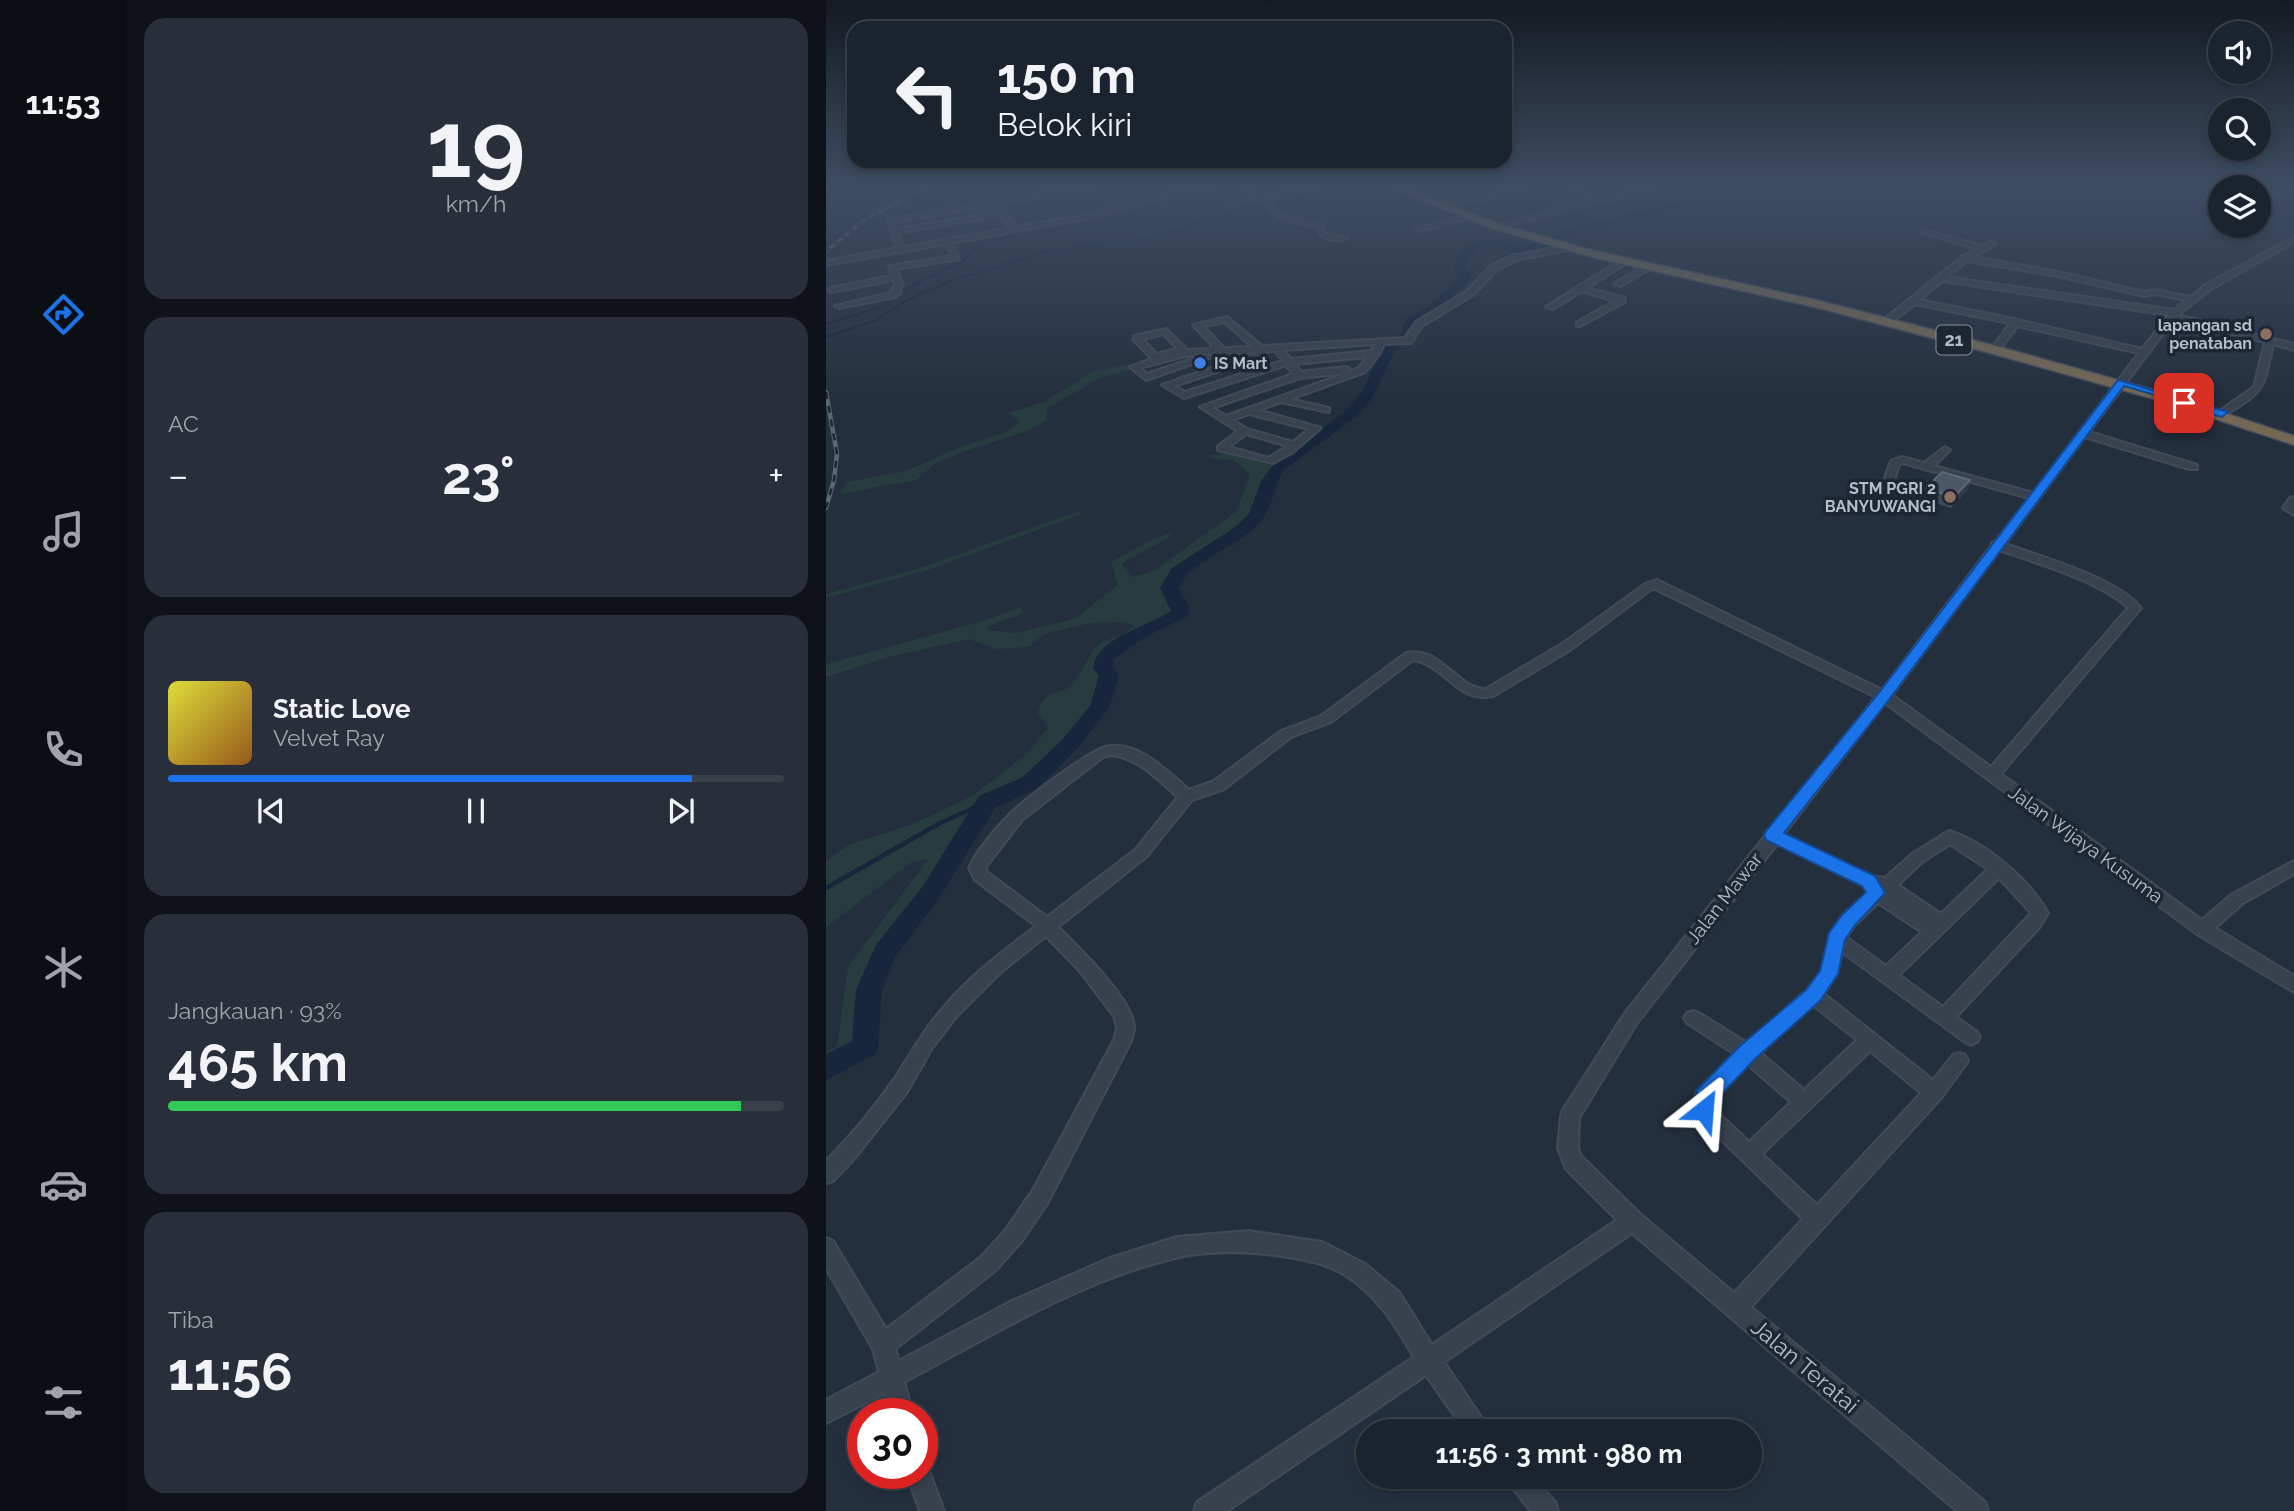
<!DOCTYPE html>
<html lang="id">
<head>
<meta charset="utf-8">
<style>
	body { margin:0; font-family:Raleway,sans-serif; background:#282f3a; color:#f1f3f6; height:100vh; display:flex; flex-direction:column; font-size:26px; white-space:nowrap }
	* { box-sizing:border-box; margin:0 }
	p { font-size:23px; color:#a0a4aa }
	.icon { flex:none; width:38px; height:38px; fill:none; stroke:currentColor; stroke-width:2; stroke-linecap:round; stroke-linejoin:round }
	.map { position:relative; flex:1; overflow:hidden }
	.details { display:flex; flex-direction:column; gap:18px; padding:18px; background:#0f1319; width:700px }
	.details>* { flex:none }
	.hud { position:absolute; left:21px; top:21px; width:665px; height:147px; border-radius:21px; box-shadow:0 4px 10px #0003,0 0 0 2px #39404a; background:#1b232e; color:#f1f3f6; overflow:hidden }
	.buttons { position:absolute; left:1382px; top:21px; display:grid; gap:14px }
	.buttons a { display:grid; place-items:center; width:63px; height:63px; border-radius:50%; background:#1b232e; box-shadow:0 4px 10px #0003,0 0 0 2px #39404a; font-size:35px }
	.speed { position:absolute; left:21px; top:1398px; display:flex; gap:14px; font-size:35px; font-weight:700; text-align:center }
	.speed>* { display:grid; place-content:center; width:91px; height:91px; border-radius:50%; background:#1b232e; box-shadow:0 4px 10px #0003,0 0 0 2px #39404a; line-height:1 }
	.speed .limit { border:10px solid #d22; background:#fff; color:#111 }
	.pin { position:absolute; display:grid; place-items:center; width:60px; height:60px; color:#fff; margin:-30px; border-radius:14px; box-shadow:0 4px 10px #0006 }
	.me { position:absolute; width:77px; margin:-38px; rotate:28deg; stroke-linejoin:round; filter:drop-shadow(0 0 5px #0008) }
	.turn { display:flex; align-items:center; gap:24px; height:147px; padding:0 35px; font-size:32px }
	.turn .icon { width:91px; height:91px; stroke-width:2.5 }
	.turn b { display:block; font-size:49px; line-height:60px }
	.big { font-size:52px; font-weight:700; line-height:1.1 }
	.details .card { flex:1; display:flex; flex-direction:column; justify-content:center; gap:10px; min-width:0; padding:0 24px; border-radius:21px; background:#282f3a }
	.details .dial { align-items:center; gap:0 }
	.dial b { font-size:91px; line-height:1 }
	.song { display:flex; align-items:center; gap:21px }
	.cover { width:84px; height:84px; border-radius:10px; background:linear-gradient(135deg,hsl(60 70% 55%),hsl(30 70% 35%)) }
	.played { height:7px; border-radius:4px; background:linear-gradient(90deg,#1a73e8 85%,#39404a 85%) }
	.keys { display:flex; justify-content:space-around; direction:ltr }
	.heat { display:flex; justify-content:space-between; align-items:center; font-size:38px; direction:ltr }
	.charge { height:10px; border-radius:5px; background:linear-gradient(90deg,#34c759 93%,#39404a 0) }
	.trip { position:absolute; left:530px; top:1419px; width:406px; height:70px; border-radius:35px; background:#1b232e; box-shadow:0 4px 10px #0003,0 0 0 2px #39404a; font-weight:700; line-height:70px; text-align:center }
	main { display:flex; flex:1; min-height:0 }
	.menu { display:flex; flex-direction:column; width:126px; justify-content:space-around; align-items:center; background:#0b0e12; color:#a0a4aa }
	.menu .icon { width:49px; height:49px }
	.menu .on { color:#1a73e8 }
	.menu b { font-size:32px; color:#f1f3f6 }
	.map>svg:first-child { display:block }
	.green { fill:#263c3f }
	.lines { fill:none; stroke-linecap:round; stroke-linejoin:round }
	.stream-far2 { stroke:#17263c; stroke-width:2 }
	.stream-far1 { stroke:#17263c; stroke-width:2.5 }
	.stream { stroke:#17263c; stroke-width:4.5 }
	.river { fill:#17263c; fill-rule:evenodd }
	.minor-casing { stroke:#414a57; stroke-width:4 }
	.highway-casing { stroke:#434c59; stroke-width:3 }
	.minor { fill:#38414e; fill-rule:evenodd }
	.highway { fill:#746855; fill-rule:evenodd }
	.rail-far1-casing { stroke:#5a6575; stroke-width:3.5 }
	.rail-casing { stroke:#5a6575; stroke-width:4.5 }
	.rail-far1 { stroke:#1d2633; stroke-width:2; stroke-dasharray:5; stroke-linecap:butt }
	.rail { stroke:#1d2633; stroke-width:2.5; stroke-dasharray:7; stroke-linecap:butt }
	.wall { fill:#3f4b5c }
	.shaded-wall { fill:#2f3b4b }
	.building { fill:#4b5868; stroke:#5c6777; stroke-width:2 }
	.route { fill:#1a73e8; stroke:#114b97; stroke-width:2 }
	.education-dot { fill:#8d6e63; stroke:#1d2633; stroke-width:2.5 }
	.shop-dot { fill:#3f7fe0; stroke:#1d2633; stroke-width:2.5 }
	.labels { text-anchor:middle; stroke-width:7; stroke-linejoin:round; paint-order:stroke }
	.far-poi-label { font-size:16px; font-weight:bold; fill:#b4bcc9; stroke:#1d2633; text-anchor:end }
	.shield { fill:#1d2633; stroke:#878f9c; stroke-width:2 }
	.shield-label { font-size:18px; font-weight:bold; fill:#b4bcc9 }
	.street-label { font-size:19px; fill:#b4bcc9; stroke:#1d2633 }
	.near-street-label { font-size:23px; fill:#b4bcc9; stroke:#1d2633 }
</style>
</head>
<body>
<main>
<nav class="menu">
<b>11:53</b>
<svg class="icon on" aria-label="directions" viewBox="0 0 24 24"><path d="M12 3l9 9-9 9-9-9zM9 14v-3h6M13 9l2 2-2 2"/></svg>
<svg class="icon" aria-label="music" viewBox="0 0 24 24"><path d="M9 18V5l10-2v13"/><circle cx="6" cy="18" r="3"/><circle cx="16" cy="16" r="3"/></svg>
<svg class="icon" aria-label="phone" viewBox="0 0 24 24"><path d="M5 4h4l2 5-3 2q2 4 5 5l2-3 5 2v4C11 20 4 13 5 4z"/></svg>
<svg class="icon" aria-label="climate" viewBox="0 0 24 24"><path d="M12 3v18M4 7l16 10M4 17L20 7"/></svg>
<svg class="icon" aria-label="car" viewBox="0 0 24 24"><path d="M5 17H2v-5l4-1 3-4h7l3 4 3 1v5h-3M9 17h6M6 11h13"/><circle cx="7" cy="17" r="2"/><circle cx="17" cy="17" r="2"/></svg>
<svg class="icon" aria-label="filters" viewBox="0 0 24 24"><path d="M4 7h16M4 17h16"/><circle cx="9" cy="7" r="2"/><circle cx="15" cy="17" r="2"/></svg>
</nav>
<section class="details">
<div class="card dial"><b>19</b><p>km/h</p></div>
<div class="card"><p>AC</p>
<div class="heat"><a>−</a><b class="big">23°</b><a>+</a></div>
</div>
<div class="card">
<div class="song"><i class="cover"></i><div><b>Static Love</b><p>Velvet Ray</p></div></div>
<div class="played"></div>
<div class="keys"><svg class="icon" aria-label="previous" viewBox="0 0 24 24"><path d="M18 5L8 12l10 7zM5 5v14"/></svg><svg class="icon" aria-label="pause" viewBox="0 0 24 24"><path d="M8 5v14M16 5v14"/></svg><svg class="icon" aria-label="next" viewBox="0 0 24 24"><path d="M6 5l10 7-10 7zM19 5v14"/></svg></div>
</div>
<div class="card"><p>Jangkauan · 93%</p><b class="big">465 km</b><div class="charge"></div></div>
<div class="card"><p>Tiba</p><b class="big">11:56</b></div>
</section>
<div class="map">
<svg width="1468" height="1511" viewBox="0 0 1468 1511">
	<rect width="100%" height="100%" fill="#242f3e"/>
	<g class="green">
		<path d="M 302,365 L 306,369 L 273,378 L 221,409 L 221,420 L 204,430 L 136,452 L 107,465 L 90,480 L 14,494 L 21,482 L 80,471 L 134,447 L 180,432 L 194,422 L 182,413 L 218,402 L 267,371 Z"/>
		<path d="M 402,453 L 453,467 C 443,482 440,502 430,516 C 408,548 362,553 343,588 L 353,605 L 354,613 L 344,620 L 312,633 L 278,658 L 277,668 L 283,676 L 273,708 L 243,745 L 205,782 L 161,802 L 105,892 L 59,952 L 43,990 L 39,1047 L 0,1068 L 0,1052 L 11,1047 L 22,967 L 102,859 L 86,862 L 0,927 L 0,862 L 22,845 L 87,824 L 146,796 L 202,753 L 223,727 L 212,713 C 218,686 233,698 246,684 C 257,673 262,653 274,644 C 284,637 301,637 307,625 L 297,622 L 264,623 L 218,634 L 203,647 L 170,649 L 143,639 L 63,657 L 0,677 L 0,664 L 157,621 L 195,607 L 198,613 L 162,626 L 160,630 L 190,633 L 248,619 L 292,585 L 285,562 L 329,538 L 343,534 L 345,536 L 295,564 L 306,577 L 328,571 L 411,511 L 424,474 L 407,460 L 385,458 L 383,455 Z"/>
		<path d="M 253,511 L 256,514 L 99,571 L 0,598 L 0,594 L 94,568 Z"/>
	</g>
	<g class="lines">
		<g class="stream-far2">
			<path d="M 361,190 L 374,187"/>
			<path d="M 0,324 L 55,307 L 85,286 L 137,261 L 150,248 L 170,240 L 190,233 L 287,212"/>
			<path d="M 11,333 L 51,320 L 79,301 L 125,281 L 222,251 L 311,241 C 331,231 346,236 366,223 L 531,187"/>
		</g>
		<path class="stream-far1" d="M 0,337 L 16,332"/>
		<path class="stream" d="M 0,888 L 114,823 L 161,802"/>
		<path class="river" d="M 881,187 L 895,187 L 886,195 L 851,209 L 750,232 L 723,249 L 693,253 L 679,251 L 668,245 L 653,248 L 639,260 L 639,269 L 645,275 L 642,281 L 612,311 L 591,322 L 583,339 L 570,349 L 547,397 L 531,416 L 458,470 C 448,485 447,506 436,520 C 413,548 369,556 352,588 L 362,605 L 363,613 L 360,617 L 319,637 L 287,660 L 287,667 L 293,676 L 283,708 L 250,750 L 213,787 L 169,808 L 113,898 L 69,957 L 56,990 L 52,1047 L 48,1055 L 0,1080 L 0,1054 L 26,1041 L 30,990 L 50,945 L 97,886 L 153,796 L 197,777 L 236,740 L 264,706 L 273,676 L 267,668 C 271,637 322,627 345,611 L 334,588 L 346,568 L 408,528 L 423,514 L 435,481 L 448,464 L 521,410 L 534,395 L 559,347 L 574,334 L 582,317 L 604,305 L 633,278 L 627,270 L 630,257 L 649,242 L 670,239 L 686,246 L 716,244 L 742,228 L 844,205 L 878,191 Z"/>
		<g class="minor-casing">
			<g id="minor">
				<path d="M 255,187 L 272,187 L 172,205 L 191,227 C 216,222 242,219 267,213 C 308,204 348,187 391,187 L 343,197 L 268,217 L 126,243 L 133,259 L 70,269 L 77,285 L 74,287 L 75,292 L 70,297 L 13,308 L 9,306 L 64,293 L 69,284 L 67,280 L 7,292 L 3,290 L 4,288 L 65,276 L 63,266 L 126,256 L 120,244 L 0,265 L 0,261 L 70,248 L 62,221 L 65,219 ZM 166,206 L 184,228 L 77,247 L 72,233 L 165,217 L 165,215 L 157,207 ZM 150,208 L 157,215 L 71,229 L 69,222 Z"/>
				<path d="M 419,187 L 426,187 L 435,197 L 482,187 L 497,187 L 439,200 L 462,217 L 497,225 L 499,233 L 522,238 C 513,243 502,239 494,235 L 492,227 L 458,220 L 432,201 L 400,206 L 400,204 L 429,198 Z"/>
				<path d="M 698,187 L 711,187 L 620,209 L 617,207 Z"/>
				<path d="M 739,187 L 748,187 L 771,200 L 823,187 L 836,187 L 669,228 L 666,226 L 765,201 Z"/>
				<path d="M 643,214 L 645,217 L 593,231 L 590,229 Z"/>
				<path d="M 1096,230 L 1156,246 L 1167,241 L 1171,243 L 1147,257 L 1232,272 L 1318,292 L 1329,290 L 1365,297 L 1379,285 L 1468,237 L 1468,242 L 1385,289 L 1352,315 L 1468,344 L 1468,350 L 1447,344 C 1437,392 1438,391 1396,417 L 1388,415 L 1428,387 L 1439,342 L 1348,319 L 1263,432 L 1371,465 L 1371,469 L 1363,469 L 1259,437 L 1179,544 C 1216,557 1291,578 1315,608 L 1175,774 L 1376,920 L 1405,895 L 1468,861 L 1468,874 L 1417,903 L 1389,928 L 1468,976 L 1468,992 L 1371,934 L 1059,703 L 958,834 L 1046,876 L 1059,878 L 1086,854 L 1123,831 C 1159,842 1204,880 1222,913 L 1213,928 L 1130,1017 L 1151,1032 L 1154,1037 L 1151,1042 L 1145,1045 L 1139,1042 L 1016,952 L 1011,974 L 998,994 L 1107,1080 L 1127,1055 L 1133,1053 L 1139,1055 L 1142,1061 L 1115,1098 L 925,1307 L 1159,1502 L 1162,1511 L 1131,1511 L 806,1233 L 618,1362 L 665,1432 L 640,1432 L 600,1375 L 401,1511 L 368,1511 L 371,1502 L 588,1357 C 570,1327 554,1299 525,1279 C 503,1263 480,1260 455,1256 C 423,1251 381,1250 349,1258 C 253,1281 165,1336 78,1382 L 87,1414 L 65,1414 L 59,1393 L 0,1423 L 0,1400 L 53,1372 L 47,1349 L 0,1268 L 0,1238 L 7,1241 L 60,1329 L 155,1257 L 181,1228 L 207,1190 L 288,1040 L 291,1028 L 288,1016 L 253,970 L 220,936 L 175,972 L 130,1017 L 106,1048 L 81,1092 L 28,1159 L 7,1181 L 0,1183 L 0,1161 C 25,1136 49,1107 69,1078 C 85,1054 98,1029 117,1008 C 144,976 177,951 210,926 L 149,880 L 143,868 C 152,849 171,827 186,812 C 201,798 267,747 284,746 C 315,743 342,772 363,790 L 388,781 L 455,731 L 495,716 L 580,653 C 616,646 629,688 660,689 L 736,644 L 819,584 L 831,580 L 1056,690 L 1165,546 L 1166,543 L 1169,542 L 1203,498 L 1077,463 L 1073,465 L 1063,494 L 1058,497 L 1054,496 L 1053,494 L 1065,461 L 1076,457 L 1098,463 L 1119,447 L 1124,450 L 1108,466 L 1207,493 L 1313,353 L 1191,326 L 1172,352 L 1169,353 L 1165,350 L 1184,323 L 1089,304 L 1062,325 L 1056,325 L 1056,321 L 1137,256 L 1151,249 L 1096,232 ZM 1141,261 L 1232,276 L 1318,296 L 1329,294 L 1360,300 L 1348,310 L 1121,277 ZM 1116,281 L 1117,281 L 1343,315 L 1316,349 L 1188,319 L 1094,300 ZM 1174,550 C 1210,563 1276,582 1302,608 L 1165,767 L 1066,695 ZM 827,588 L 1050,697 L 944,830 L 941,831 L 939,836 L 799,1013 L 737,1110 L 735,1116 L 732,1148 L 740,1169 L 791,1220 L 606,1345 L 573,1292 L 539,1264 L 496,1242 L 423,1231 L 351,1237 L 284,1258 L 186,1301 L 73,1361 L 69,1349 L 169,1271 L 195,1242 L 221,1204 L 305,1041 C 306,1036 309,1031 308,1025 C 304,997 253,948 232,927 L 320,857 L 366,800 L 398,789 L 465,737 L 505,722 L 587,660 C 618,664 632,704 667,696 L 744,650 ZM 284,755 C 312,757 332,780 352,797 L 310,849 L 221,917 L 161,872 L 159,868 L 196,820 L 277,757 ZM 951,844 L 1038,886 L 1042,893 L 1017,915 L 1004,934 L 995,972 L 981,990 L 921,1043 L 873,1013 L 867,1011 L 861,1013 L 858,1018 L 861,1023 L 909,1054 L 871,1091 C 868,1099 868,1108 871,1116 L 977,1219 L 908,1293 L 814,1214 L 755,1156 L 752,1148 L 753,1118 L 811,1023 ZM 1124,844 L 1162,869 L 1115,914 L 1072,885 L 1096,862 ZM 1173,878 L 1205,913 L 1117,1007 L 1073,975 ZM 1052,903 L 1096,932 L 1060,966 L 1020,937 L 1029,925 ZM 987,1005 L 1031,1040 L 978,1090 L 935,1053 ZM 1044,1051 L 1095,1093 L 991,1205 L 936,1154 ZM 922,1065 L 965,1102 L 923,1142 L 892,1113 L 887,1107 L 887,1100 Z"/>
				<path d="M 742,245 L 745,249 L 691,260 L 672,269 L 647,295 L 596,326 L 585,343 L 558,344 L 554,353 L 539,372 L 464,399 L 503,408 L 503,412 L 455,402 L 432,410 L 495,428 L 467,452 L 447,463 L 392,450 L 392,446 L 412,431 L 374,407 L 467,374 L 460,365 L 358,398 L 336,385 L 432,352 L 358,356 L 314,368 L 321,374 L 378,355 L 385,357 L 320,380 L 304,367 L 326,359 L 308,340 L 308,336 L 340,329 L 361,350 L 381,349 L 387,346 L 367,325 L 401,317 L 436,346 L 579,338 L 590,322 L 641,291 L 666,265 L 686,256 ZM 399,322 L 426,347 L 398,348 L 377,326 ZM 338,334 L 351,349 L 330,354 L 317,339 ZM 550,344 L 545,351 L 465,359 L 457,350 ZM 441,351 L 449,351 L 457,361 L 359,392 L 348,386 L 439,356 ZM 541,357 L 533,368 L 523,372 L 523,368 L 520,367 L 475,372 L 469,364 ZM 521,373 L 400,416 L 386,408 L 474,378 ZM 423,414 L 483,429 L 467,442 L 421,429 L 406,420 ZM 420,434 L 462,446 L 442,458 L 403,447 Z"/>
				<path d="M 795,260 L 802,262 L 761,288 L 799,298 L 799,302 L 754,326 L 751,326 L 751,322 L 789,301 L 756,291 L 727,309 L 720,307 Z"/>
				<path d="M 818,266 L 825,268 L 795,286 L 788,284 Z"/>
				<path d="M 1468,497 L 1468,515 L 1457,508 L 1464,498 Z"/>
				<path d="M 96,1464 L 101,1466 L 118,1511 L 94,1511 L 81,1474 L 96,1474 Z"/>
				<path d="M 680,1477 L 707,1477 L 729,1502 L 732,1511 L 705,1511 L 684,1485 Z"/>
			</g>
		</g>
		<g class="highway-casing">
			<path id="highway" d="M 562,187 L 577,187 L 673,224 L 761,249 L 990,300 L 1174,347 L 1342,394 L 1468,436 L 1468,445 L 1332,400 L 1164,353 L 989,307 L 770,258 L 665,228 Z"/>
		</g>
		<use href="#minor" class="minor"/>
		<use href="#highway" class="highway"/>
		<g class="rail-far1-casing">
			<path id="rail-far1" d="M 0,251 L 41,218 L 104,187"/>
		</g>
		<g class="rail-casing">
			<path id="rail" d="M 0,392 L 11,454 L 8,480 L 0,508"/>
		</g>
		<use href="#rail-far1" class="rail-far1"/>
		<use href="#rail" class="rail"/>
	</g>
	<path class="wall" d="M 1144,480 L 1141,491 L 1125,508 L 1097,499 L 1100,488 Z"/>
	<path class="shaded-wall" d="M 1144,480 L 1141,491 L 1125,508 L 1128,497 Z"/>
	<path class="building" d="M 1116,472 L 1144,480 L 1128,497 L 1100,488 Z"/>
	<linearGradient id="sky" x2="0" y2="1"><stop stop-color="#141a22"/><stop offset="0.47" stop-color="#3f4d63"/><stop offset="1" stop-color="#3f4d63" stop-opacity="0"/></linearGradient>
	<rect width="1468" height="399" fill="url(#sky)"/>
	<path class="route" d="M 1292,380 L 1402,412 L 1396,417 L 1354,406 L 1353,402 L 1298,386 L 1062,701 L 958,833 L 1049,876 L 1059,893 L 1029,925 L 1019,940 L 1012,974 L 994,1001 L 929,1059 L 889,1101 L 886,1117 L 878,1120 L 871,1117 L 867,1110 L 871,1090 L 914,1046 L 980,990 L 994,971 L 1003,933 L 1016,915 L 1040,892 L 1036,886 L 940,840 L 938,835 L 940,831 L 1052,694 Z"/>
	<g class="education-dot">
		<circle cx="1440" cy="334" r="7"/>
		<circle cx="1124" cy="497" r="7"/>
	</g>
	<circle class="shop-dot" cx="374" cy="363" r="7"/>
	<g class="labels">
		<g class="far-poi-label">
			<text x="1426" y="331">lapangan sd<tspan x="1426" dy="18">penataban</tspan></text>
			<text x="388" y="369" text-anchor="start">IS Mart</text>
			<text x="1110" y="494">STM PGRI 2<tspan x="1110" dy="18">BANYUWANGI</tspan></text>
		</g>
		<rect class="shield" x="1110.5" y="325.5" width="35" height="29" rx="5"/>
		<g class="shield-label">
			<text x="1128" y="346">21</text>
		</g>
		<g class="street-label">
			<text transform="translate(1260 844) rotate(36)" y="7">Jalan Wijaya Kusuma</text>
			<text transform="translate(898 898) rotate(-52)" y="7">Jalan Mawar</text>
		</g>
		<g class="near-street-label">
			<text transform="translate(979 1366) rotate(40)" y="8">Jalan Teratai</text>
		</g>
	</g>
</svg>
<div class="buttons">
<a><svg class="icon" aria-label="sound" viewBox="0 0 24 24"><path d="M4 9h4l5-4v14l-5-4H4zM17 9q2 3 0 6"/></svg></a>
<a><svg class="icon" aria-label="search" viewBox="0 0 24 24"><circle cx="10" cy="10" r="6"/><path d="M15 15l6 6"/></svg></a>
<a><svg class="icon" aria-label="layers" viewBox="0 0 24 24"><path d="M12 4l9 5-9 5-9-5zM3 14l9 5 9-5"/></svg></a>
</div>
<div class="speed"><div class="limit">30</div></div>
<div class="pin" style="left:1358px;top:403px;background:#d93025"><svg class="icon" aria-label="arrive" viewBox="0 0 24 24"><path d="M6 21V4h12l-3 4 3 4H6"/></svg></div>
<svg class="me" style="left:878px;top:1110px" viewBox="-20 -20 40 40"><path d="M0-17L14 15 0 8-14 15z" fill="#1a73e8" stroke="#fff" stroke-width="4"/></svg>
<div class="trip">11:56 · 3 mnt · 980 m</div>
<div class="hud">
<div class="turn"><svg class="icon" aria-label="left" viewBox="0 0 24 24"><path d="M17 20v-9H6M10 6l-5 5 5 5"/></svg><div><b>150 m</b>Belok kiri</div></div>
</div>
</div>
</main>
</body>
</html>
